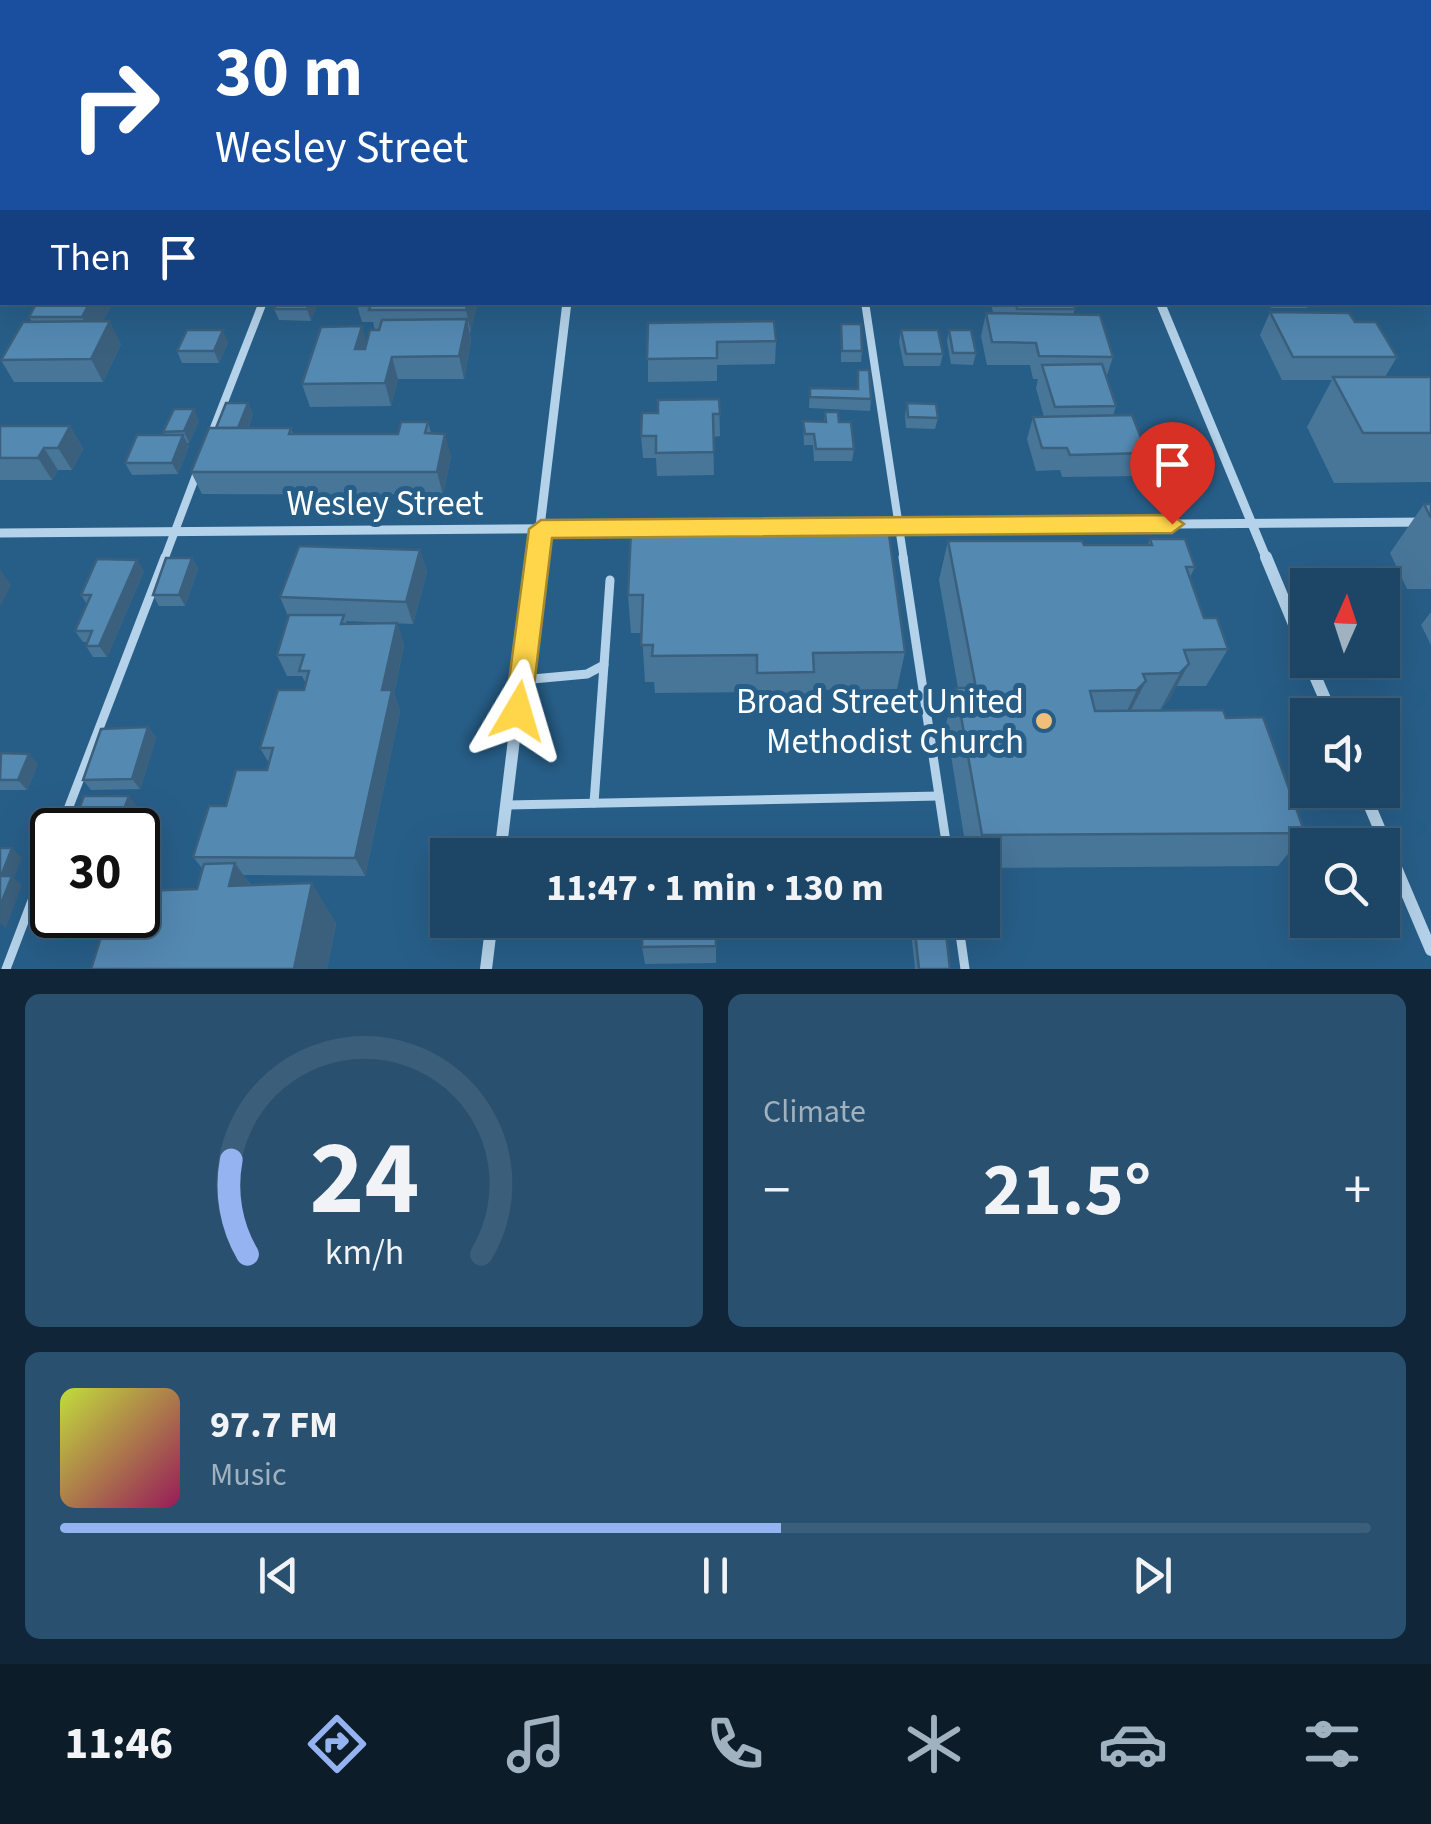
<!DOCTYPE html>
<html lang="en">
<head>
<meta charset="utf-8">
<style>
	body { margin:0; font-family:"Source Sans 3",sans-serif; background:#2a506f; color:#f1f3f6; height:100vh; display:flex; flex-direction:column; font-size:38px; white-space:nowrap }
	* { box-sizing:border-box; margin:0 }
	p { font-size:32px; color:#a0b1bf }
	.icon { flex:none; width:55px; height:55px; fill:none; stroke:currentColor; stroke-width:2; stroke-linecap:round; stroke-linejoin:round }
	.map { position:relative; height:969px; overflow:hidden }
	.panel { display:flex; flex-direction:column; gap:25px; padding:25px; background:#102638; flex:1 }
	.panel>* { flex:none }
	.hud { position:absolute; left:0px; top:0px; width:1432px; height:305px; box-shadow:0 10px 40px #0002,0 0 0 2px #3b5e7a; background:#1a4fa0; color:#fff; overflow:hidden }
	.needle { width:65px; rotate:3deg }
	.controls { position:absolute; left:1290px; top:568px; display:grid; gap:20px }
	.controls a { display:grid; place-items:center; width:110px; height:110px; border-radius:0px; background:#1d4666; box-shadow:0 10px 40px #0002,0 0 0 2px #3b5e7a; font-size:50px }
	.speed { position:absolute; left:30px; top:808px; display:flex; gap:20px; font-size:50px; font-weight:700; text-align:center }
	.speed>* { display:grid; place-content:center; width:130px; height:130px; border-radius:50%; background:#1d4666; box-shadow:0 10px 40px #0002,0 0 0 2px #3b5e7a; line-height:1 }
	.speed .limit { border:5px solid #111; border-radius:15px; background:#fff; color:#111 }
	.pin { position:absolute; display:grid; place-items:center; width:85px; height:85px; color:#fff; margin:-102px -42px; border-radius:50% 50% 50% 0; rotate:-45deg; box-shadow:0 0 10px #0007 }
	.pin .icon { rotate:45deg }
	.me { position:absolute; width:110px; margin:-55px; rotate:7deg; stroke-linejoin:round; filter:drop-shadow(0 0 8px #0008) }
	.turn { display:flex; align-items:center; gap:35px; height:210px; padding:0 50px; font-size:45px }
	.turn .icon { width:130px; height:130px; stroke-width:2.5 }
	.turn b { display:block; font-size:70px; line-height:85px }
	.then { display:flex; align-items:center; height:95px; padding:0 50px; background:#0003; gap:20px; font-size:38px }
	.big { font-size:75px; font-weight:700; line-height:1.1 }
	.panel .card { flex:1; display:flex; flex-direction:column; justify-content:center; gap:15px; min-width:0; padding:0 35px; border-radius:15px; background:#2a506f }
	.panel .dial { align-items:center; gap:0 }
	.dial svg { height:260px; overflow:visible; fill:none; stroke:#3b5e7a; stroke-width:7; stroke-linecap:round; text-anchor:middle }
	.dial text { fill:#f1f3f6; stroke:none }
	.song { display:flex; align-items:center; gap:30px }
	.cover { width:120px; height:120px; border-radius:15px; background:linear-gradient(135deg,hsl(70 70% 55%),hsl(330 70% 35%)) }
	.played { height:10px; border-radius:5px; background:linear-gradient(90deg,#95b2f1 55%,#3b5e7a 55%) }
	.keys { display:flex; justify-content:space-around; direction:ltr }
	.heat { display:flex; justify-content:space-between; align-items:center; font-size:55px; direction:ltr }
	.panel .tiles { flex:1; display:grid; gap:25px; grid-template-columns:1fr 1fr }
	.card:last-child { grid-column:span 2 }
	.trip { position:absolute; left:430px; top:838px; width:570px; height:100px; border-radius:0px; background:#1d4666; box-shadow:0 10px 40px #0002,0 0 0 2px #3b5e7a; font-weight:700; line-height:100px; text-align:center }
	.dock { display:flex; height:160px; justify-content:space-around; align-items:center; background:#0c1c29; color:#a0b1bf }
	.dock .icon { width:70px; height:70px }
	.dock .active { color:#95b2f1 }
	.dock b { font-size:45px; color:#f1f3f6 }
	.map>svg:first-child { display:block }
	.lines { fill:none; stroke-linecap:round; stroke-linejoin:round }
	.service-far1 { stroke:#b4d2e9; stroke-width:8 }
	.service { stroke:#b4d2e9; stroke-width:9 }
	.minor-far1 { stroke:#b4d2e9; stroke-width:9 }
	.minor { stroke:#b4d2e9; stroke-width:12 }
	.wall { fill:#487699 }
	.shaded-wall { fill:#3b607d }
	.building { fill:#5489b2; stroke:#3b607d; stroke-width:2.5 }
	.route { fill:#ffd54a; stroke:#a68a30; stroke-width:2.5 }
	.poi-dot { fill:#f1bf79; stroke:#275e88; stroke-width:4 }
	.labels { text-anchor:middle; stroke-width:10; stroke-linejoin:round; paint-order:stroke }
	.street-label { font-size:35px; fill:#fff; stroke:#275e88 }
	.poi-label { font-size:35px; fill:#fff; stroke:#275e88; text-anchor:end }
</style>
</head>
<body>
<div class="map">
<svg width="1431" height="969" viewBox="0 0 1431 969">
	<rect width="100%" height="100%" fill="#275e88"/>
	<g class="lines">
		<g class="service-far1">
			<path d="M 865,302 L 904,560"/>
			<path d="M 212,433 L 263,302"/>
			<path d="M 164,560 L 198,470"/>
		</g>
		<g class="service">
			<path d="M 903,557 L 948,855"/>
			<path d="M 522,680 L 587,674 L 604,665 L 610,580"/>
			<path d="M 594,803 L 604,665"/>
			<path d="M 506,805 L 939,796"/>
			<path d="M 60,830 L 165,557"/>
			<path d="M 958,920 L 965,969"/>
			<path d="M 6,969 L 52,848"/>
		</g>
		<g class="minor-far1">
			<path d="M 0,250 L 2,246"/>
			<path d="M 1160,302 L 1267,560"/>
			<path d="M 0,533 L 1431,522"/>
			<path d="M 536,560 L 567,302"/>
		</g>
		<g class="minor">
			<path d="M 1266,557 L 1308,658"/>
			<path d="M 1308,660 L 1332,715"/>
			<path d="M 1363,790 L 1431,950"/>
			<path d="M 500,855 L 536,557"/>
			<path d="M 486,969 L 492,920"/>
		</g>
	</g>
	<g class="wall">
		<path d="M 16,0 L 104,0 L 102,2 L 17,2 Z"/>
		<rect x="749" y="0" width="50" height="2"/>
		<path d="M 1097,0 L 1239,0 L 1240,2 L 1098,2 Z"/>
		<path d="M 1382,0 L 1431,0 L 1431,138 L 1430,2 L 1381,2 Z"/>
		<path d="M 2,41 L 2,124 L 0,127 L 0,44 Z"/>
		<path d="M 113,302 L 103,321 L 121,344 L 103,382 L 14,382 L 1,360 L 32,322 L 29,317 Z"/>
		<path d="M 277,302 L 318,302 L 311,321 L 279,320 L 274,309 Z"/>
		<path d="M 356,302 L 478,302 L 470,333 L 471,341 L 464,379 L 398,379 L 391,406 L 310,407 L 302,384 L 362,326 L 366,343 L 375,330 L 373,322 L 362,322 Z"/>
		<path d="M 990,302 L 1073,302 L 1075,309 L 1073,314 L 1113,357 L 1106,378 L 1116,406 L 1113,415 L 1147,453 L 1138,476 L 1062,477 L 1060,470 L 1036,471 L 1027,439 L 1033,417 L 1044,417 L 1036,388 L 1038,379 L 1033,379 L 1030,365 L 987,365 L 981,336 L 986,313 L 1007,313 L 993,312 Z"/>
		<path d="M 1268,302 L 1309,302 L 1307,308 L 1271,308 Z"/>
		<path d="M 1270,312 L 1355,322 L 1397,357 L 1385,377 L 1431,377 L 1431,482 L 1334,483 L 1307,427 L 1332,380 L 1282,380 L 1260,335 Z"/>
		<path d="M 648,323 L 776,341 L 775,364 L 717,365 L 717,381 L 648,382 Z"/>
		<path d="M 841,324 L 862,351 L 861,362 L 841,362 Z"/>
		<path d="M 901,330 L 943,354 L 940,366 L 904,366 L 899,342 Z"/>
		<path d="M 949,330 L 976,353 L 973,365 L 951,364 L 947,341 Z"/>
		<path d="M 228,342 L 219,363 L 182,363 L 177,351 Z"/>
		<path d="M 858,370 L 871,399 L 870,411 L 809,408 L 810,388 L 857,389 Z"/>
		<path d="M 719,399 L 720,436 L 713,437 L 714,475 L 657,476 L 656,458 L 643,458 L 641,436 L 658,413 Z"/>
		<path d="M 248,403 L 253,414 L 248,428 L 291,428 L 293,434 L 398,434 L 428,422 L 431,433 L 451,456 L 443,495 L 202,494 L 191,472 L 216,428 Z"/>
		<path d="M 907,403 L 938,418 L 935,429 L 906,428 L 905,415 Z"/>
		<path d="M 825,412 L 839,422 L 854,449 L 852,461 L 814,461 L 813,445 L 804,445 L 803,421 L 824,422 Z"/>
		<path d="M 199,421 L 189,443 L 187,443 L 189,446 L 178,474 L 132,475 L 125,463 L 165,435 L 163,432 Z"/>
		<path d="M 0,426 L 70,426 L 83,449 L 72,470 L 58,470 L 52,480 L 0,480 Z"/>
		<path d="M 1424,504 L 1431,504 L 1431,589 L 1407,589 L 1390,553 Z"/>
		<path d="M 631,530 L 905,652 L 897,689 L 812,690 L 810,709 L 756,710 L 755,692 L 655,693 L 654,682 L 645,682 L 642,633 L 631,633 L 628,595 Z"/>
		<path d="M 1150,539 L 1195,567 L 1190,577 L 1204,618 L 1228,649 L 1206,686 L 1176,686 L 1169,700 L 1160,710 L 1131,711 L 1226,718 L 1305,833 L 1278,866 L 982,868 L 982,855 L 967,855 L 946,724 L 956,688 L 958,688 L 939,580 L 948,541 L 1084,545 L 1148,545 Z"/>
		<path d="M 420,550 L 427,572 L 413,624 L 346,621 L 347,624 L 397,623 L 404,645 L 394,694 L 400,711 L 365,876 L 243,875 L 251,885 L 336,923 L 327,969 L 91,969 L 197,889 L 202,868 L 193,857 L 226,806 L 267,770 L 269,763 L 260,748 L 304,690 L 306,684 L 302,676 L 287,676 L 277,655 L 288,616 L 280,597 Z"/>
		<path d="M 192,558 L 198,569 L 185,606 L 159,606 L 153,595 Z"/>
		<path d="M 144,571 L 107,657 L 93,657 L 86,646 L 87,642 L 83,642 L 75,631 L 87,604 L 81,595 Z"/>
		<path d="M 1431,612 L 1431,645 L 1421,625 Z"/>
		<path d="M 148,727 L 156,738 L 140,789 L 91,790 L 83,780 Z"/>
		<path d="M 0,755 L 38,764 L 27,790 L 0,790 Z"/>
		<path d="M 643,920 L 737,920 L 737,928 L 716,928 L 716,963 L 645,964 L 642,947 Z"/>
		<path d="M 914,923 L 950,969 L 915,969 L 911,932 Z"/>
	</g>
	<g class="shaded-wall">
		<path d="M 0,98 L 2,103 L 2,124 L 0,127 Z"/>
		<path d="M 90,302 L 113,302 L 94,339 L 82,317 Z"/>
		<path d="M 309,302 L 318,302 L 311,321 L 307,309 Z"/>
		<path d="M 468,302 L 478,302 L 471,333 L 466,310 Z"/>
		<path d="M 467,319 L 471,341 L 464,379 L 459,356 Z"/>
		<path d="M 110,321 L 121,344 L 103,382 L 91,359 Z"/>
		<path d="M 362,326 L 368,349 L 355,349 Z"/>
		<path d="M 223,330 L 228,342 L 219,363 L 214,351 Z"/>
		<path d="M 392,357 L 398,379 L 391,406 L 385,383 Z"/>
		<path d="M 248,403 L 253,414 L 243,439 L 238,428 Z"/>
		<path d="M 194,409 L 199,421 L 189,443 L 184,431 Z"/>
		<path d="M 70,426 L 83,449 L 72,470 L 58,448 Z"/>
		<path d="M 445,434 L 451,456 L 443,495 L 437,472 Z"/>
		<path d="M 183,435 L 189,446 L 178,474 L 172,463 Z"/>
		<path d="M 44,448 L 58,470 L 52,480 L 38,458 Z"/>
		<path d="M 420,550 L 427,572 L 413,624 L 406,602 Z"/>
		<path d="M 192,558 L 198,569 L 185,606 L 179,595 Z"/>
		<path d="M 137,560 L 144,571 L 107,657 L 99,646 Z"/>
		<path d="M 0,569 L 11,585 L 0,607 Z"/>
		<path d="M 397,623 L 404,645 L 394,694 L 400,711 L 365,876 L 355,858 L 382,690 Z"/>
		<path d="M 1189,664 L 1169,700 L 1160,710 L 1180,673 Z"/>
		<path d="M 1146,681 L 1127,718 L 1119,727 L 1137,690 Z"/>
		<path d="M 148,727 L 156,738 L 140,789 L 132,779 Z"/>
		<path d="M 29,754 L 38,764 L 27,790 L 18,780 Z"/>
		<path d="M 129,796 L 137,806 L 128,830 L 116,830 Z"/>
		<path d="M 12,848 L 22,858 L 14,878 L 22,885 L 6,928 L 0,923 L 1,876 Z"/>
		<path d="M 235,863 L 263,903 L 229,886 Z"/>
		<path d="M 312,883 L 336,923 L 327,969 L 294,969 Z"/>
	</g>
	<g class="building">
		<path d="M 206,0 L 281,0 L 280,2 L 205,2 Z"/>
		<path d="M 392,0 L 419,0 L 419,2 L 391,2 Z"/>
		<path d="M 467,0 L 531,0 L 531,2 L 466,2 Z"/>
		<path d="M 661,0 L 722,0 L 722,2 L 660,2 Z"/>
		<path d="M 927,0 L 978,0 L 979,2 L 908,2 L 927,2 Z"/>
		<path d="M 1114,0 L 1208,0 L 1210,2 L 1115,2 Z"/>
		<path d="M 1208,0 L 1239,0 L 1240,2 L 1210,2 Z"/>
		<path d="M 1302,0 L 1354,0 L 1356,2 L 1304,2 Z"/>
		<path d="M 1384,0 L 1431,0 L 1431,28 L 1430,2 L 1386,2 Z"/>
		<rect x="0" y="60" width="2" height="27"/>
		<path d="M 37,302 L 90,302 L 82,317 L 29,317 Z"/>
		<path d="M 277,302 L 309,302 L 307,309 L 274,309 Z"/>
		<path d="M 372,302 L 468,302 L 466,310 L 369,310 Z"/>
		<path d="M 1016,302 L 1073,302 L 1075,309 L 1017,309 Z"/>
		<path d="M 1270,312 L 1349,313 L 1355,322 L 1376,322 L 1397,357 L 1293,357 Z"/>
		<path d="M 986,313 L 1100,315 L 1113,357 L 1039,356 L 1036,343 L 992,342 Z"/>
		<path d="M 467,319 L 459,356 L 392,357 L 385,383 L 302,384 L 321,327 L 362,326 L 355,349 L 365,349 L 370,330 L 379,330 L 382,320 Z"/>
		<path d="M 110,321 L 91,359 L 1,360 L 23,322 Z"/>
		<path d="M 774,321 L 776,341 L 717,342 L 717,358 L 647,359 L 648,323 Z"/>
		<path d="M 841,324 L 861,324 L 862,351 L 842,351 Z"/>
		<path d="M 187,330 L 223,330 L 214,351 L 177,351 Z"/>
		<path d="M 901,330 L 938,330 L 943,354 L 906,354 Z"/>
		<path d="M 949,330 L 971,330 L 976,353 L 953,353 Z"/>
		<path d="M 1102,364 L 1116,406 L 1055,407 L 1042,365 Z"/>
		<path d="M 858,370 L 869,370 L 871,399 L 810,397 L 810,388 L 858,389 Z"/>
		<path d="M 1333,377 L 1431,377 L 1431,433 L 1363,433 Z"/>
		<path d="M 719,399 L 720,414 L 713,414 L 714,452 L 656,453 L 656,436 L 641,436 L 642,413 L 658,413 L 658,400 Z"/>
		<path d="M 226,403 L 248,403 L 238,428 L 216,428 Z"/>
		<path d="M 907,403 L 936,404 L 938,418 L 908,417 Z"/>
		<path d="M 174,409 L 194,409 L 184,431 L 163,432 Z"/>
		<path d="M 825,412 L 838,412 L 839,422 L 851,422 L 854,449 L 816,449 L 814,434 L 805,434 L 803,421 L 826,422 Z"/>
		<path d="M 1132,415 L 1147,453 L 1070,455 L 1067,448 L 1042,448 L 1033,417 Z"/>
		<path d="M 401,422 L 428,422 L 425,433 L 445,434 L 437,472 L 191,472 L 209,428 L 291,428 L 289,434 L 398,434 Z"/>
		<path d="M 0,426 L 70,426 L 58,448 L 44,448 L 38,458 L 0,458 Z"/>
		<path d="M 137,435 L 183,435 L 172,463 L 125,463 Z"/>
		<path d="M 1424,504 L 1431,504 L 1431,518 Z"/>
		<path d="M 888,527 L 905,652 L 813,653 L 814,672 L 757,673 L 757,655 L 652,656 L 653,645 L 641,645 L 643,595 L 628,595 L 631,530 Z"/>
		<path d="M 1150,539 L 1185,539 L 1195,567 L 1186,567 L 1204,618 L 1217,618 L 1228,649 L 1184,650 L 1189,664 L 1180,673 L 1143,674 L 1146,681 L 1137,690 L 1090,691 L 1095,711 L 1223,710 L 1226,718 L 1263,717 L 1305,833 L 982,835 L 956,688 L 976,688 L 948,541 L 1082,541 L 1084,545 L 1152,545 Z"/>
		<path d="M 299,546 L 420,550 L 406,602 L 280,597 Z"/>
		<path d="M 166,558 L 192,558 L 179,595 L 153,595 Z"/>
		<path d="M 97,559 L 137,560 L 99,646 L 86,646 L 92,631 L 75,631 L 91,595 L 81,595 Z"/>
		<path d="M 289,615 L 344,615 L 341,624 L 397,623 L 382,690 L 392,690 L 355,858 L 193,857 L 209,806 L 226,806 L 236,770 L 267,770 L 273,748 L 260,748 L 278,690 L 304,690 L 309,671 L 299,671 L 304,655 L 277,655 Z"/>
		<path d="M 148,727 L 132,779 L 83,780 L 101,729 Z"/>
		<path d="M 1,753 L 29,754 L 18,780 L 0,780 Z"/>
		<path d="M 84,796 L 129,796 L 116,830 L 71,830 Z"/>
		<path d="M 0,848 L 12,848 L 1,876 L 12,876 L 0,906 Z"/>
		<path d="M 235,863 L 229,886 L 312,883 L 294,969 L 91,969 L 108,915 L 138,915 L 138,891 L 197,889 L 204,864 Z"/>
		<path d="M 643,920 L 715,920 L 716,946 L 642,947 Z"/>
		<path d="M 914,923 L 945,924 L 950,969 L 919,969 Z"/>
	</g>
	<path class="route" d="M 1172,515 L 1184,524 L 1172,533 L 552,538 L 531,711 L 527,719 L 518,723 L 509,719 L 505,711 L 529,529 L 541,520 Z"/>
	<circle class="poi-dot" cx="1044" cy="721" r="10"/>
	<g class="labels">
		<g class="street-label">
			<text x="385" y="515">Wesley Street</text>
		</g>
		<g class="poi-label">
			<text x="1024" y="713">Broad Street United<tspan x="1024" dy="40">Methodist Church</tspan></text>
		</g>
	</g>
</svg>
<div class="controls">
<a><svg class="needle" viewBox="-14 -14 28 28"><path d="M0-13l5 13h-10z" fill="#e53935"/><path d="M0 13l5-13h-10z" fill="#a0b1bf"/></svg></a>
<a><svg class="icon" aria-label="sound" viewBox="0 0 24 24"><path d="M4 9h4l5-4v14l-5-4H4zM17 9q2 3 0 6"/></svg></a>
<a><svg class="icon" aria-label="search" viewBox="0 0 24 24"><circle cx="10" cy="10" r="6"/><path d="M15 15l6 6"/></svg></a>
</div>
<div class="speed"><div class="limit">30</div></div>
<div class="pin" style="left:1172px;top:524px;background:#d93025"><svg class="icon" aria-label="arrive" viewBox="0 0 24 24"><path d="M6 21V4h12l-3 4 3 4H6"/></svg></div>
<svg class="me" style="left:518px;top:711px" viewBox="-20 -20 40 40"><path d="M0-17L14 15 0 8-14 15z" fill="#ffd54a" stroke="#fff" stroke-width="4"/></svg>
<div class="trip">11:47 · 1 min · 130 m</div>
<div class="hud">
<div class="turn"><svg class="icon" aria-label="right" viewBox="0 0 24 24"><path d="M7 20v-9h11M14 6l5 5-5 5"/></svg><div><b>30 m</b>Wesley Street</div></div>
<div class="then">Then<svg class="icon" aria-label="arrive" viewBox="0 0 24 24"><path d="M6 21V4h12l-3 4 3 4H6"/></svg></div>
</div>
</div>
<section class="panel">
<div class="tiles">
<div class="card dial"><svg viewBox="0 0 100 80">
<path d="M14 69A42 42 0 1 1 86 69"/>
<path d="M14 69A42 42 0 0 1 9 40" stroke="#95b2f1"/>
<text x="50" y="56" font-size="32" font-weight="700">24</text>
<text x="50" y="72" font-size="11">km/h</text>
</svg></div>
<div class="card"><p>Climate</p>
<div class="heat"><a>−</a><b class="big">21.5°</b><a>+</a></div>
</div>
<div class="card">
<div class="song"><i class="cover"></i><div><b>97.7 FM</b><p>Music</p></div></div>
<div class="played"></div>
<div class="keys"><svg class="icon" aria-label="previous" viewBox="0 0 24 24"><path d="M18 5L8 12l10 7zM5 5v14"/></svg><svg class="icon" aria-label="pause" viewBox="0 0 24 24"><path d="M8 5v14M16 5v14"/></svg><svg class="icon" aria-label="next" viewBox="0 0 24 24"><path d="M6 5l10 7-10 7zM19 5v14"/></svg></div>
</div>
</div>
</section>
<nav class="dock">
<b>11:46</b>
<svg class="icon active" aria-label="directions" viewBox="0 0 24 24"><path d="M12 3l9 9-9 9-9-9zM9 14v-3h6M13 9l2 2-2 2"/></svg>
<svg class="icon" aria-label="music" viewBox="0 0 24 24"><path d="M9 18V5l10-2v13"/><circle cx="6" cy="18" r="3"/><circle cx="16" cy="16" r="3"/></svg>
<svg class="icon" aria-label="phone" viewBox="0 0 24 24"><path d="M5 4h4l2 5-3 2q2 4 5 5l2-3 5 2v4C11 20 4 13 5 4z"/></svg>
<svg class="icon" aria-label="climate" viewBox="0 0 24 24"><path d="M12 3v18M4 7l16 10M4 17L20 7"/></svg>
<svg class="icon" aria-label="car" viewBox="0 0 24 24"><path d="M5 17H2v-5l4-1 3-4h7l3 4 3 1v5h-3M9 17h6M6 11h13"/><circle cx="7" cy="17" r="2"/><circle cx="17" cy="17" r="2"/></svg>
<svg class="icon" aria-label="filters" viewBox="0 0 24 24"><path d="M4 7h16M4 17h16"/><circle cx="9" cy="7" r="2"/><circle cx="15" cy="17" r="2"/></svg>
</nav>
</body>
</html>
